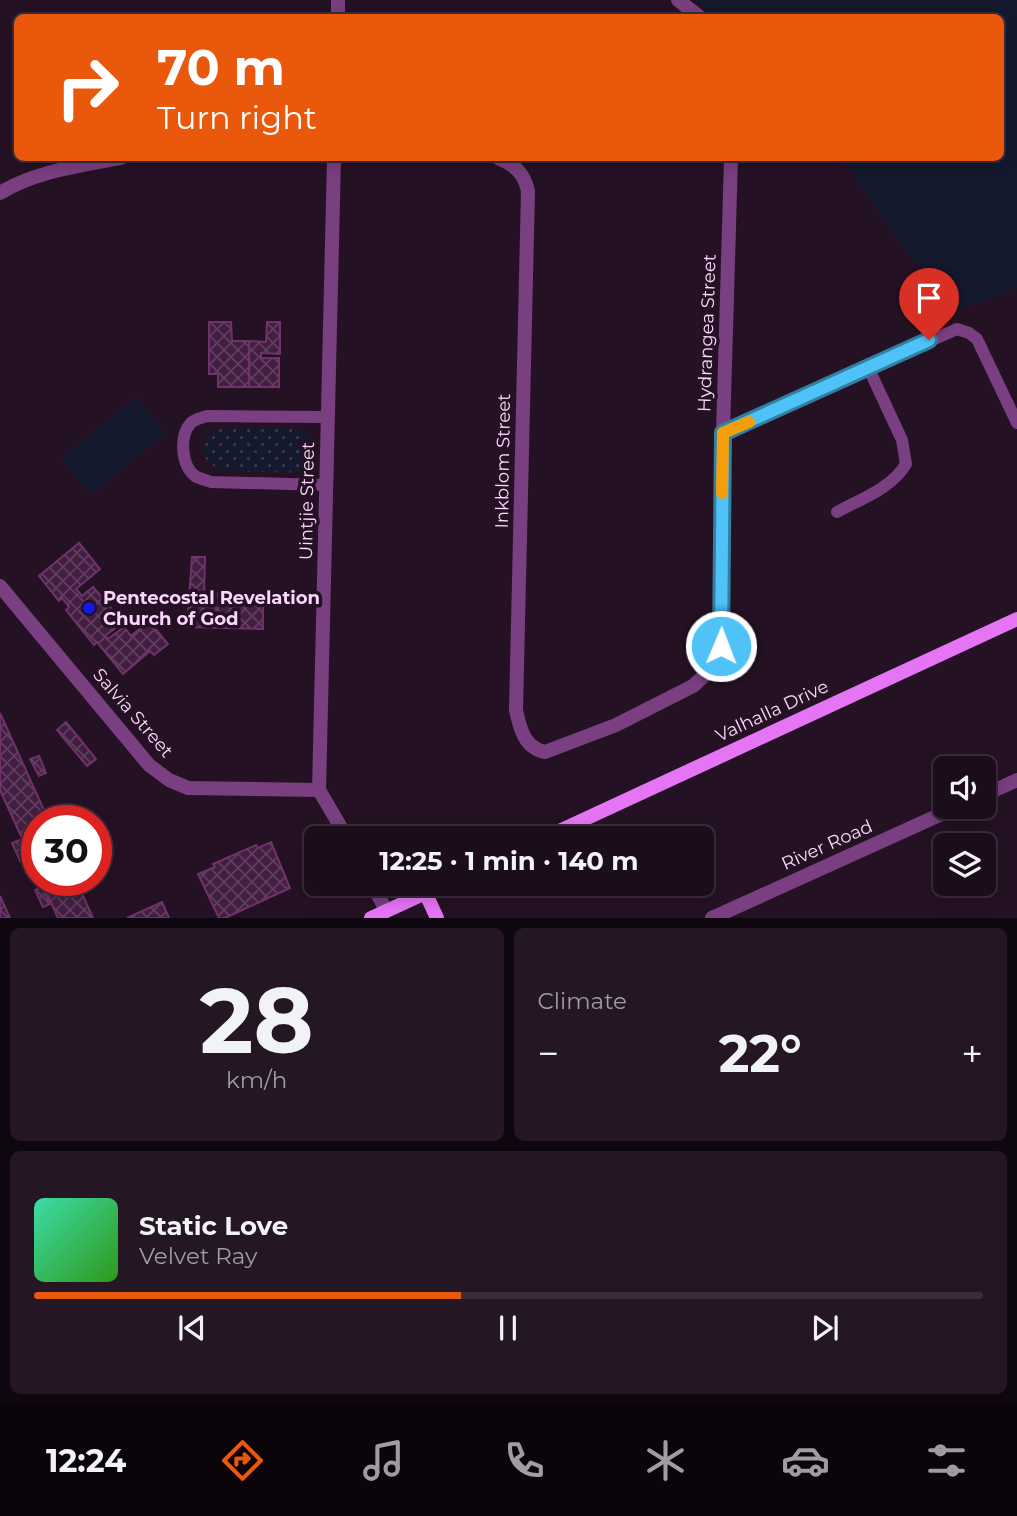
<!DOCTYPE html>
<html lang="en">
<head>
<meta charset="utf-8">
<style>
	body { margin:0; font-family:Montserrat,sans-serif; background:#251624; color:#f1f3f6; height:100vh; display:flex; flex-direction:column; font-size:26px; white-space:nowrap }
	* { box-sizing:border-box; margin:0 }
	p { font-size:23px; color:#a09ca3 }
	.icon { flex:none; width:38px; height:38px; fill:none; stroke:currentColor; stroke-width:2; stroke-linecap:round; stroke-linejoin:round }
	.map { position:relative; height:918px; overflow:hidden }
	.details { display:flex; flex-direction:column; gap:10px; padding:10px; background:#0f070f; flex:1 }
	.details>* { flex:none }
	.guide { position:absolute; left:14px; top:14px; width:990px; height:147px; border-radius:10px; box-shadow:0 4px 18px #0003,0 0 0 2px #3a2d3a; background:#ea580c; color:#fff; overflow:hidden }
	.fabs { position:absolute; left:933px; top:756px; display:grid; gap:14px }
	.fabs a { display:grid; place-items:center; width:63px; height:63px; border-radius:10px; background:#1c0d1b; box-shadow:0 4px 18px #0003,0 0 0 2px #3a2d3a; font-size:35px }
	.speed { position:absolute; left:21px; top:805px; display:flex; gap:14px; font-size:35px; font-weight:700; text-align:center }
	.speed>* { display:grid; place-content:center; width:91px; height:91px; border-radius:50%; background:#1c0d1b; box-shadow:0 4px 18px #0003,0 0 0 2px #3a2d3a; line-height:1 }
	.speed .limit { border:10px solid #d22; background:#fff; color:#111 }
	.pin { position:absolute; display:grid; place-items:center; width:60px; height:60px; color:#fff; margin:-72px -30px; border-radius:50% 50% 50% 0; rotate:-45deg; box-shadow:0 0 7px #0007 }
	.pin .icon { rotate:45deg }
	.me { position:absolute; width:77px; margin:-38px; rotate:1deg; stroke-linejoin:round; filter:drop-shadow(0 0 5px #0008) }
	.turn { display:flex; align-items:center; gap:24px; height:147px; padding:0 28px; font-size:32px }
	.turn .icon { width:91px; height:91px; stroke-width:2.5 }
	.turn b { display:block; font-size:49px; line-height:60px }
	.big { font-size:52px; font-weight:700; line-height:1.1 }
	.details .widget { flex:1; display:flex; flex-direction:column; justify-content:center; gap:10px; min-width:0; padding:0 24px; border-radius:10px; background:#251624 }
	.details .dial { align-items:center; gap:0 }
	.dial b { font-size:91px; line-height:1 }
	.song { display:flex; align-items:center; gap:21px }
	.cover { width:84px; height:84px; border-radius:10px; background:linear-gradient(135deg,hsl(160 70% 55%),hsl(110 70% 35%)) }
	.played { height:7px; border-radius:4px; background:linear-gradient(90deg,#ea580c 45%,#3a2d3a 45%) }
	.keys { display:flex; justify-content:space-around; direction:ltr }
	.heat { display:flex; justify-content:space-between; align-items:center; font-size:38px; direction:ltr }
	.details .tiles { flex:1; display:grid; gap:10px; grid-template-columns:1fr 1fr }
	.widget:last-child { grid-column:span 2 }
	.trip { position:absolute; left:304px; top:826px; width:410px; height:70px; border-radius:10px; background:#1c0d1b; box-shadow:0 4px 18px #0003,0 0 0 2px #3a2d3a; font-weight:700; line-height:70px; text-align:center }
	.tab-bar { display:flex; height:112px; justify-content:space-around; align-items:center; background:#0b050b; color:#a09ca3 }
	.tab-bar .icon { width:49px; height:49px }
	.tab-bar .on { color:#ea580c }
	.tab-bar b { font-size:32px; color:#f1f3f6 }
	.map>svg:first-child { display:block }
	.grass { fill:#14192e }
	.park { fill:url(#park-dots) }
	.building { fill:url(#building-cross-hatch); stroke:#6f326b; stroke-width:2 }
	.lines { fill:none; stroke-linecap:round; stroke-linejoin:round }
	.lane { stroke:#7a3f80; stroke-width:12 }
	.street { stroke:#7a3f80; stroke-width:14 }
	.secondary { stroke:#e675f5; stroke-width:14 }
	.route-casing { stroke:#337fa1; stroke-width:18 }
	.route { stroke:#4fc3f7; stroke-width:12 }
	.slow { stroke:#f59e0b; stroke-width:12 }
	.poi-dot { fill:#111aee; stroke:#251124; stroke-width:2.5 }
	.labels { text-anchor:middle; stroke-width:7; stroke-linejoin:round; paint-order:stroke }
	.street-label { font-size:18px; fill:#fbd7fc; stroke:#251124 }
	.poi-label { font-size:18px; font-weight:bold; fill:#fbd7fc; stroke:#251124; text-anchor:start }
</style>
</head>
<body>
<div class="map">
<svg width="1017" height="918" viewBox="0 0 1017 918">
	<defs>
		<pattern id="park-dots" width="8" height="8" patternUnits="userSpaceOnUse" patternTransform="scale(1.75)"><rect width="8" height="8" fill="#14192e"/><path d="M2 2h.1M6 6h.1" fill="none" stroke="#373a4d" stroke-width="1.8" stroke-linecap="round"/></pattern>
		<pattern id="building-cross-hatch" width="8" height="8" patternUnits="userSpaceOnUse" patternTransform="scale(1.75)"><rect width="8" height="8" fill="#441e42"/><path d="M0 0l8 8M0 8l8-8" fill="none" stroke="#603e5e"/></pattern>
	</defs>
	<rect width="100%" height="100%" fill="#251124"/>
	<g class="grass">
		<path d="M 694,0 L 1017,0 L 1017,288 L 959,310 L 906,252 L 841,158 L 1001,158 L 1001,18 L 715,17 Z"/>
		<path d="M 136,397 L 166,433 L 91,495 L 61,458 Z"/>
	</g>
	<path class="park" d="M 220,429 C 237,428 287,425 301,431 C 320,438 319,465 299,471 C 290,474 277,472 267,472 C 248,471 202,477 204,448 C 205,438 211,432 220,429 Z"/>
	<g class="building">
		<path d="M 209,322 L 231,322 L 232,341 L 249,341 L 249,387 L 218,387 L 218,374 L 209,374 Z"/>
		<path d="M 267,322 L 280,322 L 280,354 L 261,353 L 261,358 L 279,358 L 279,387 L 249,387 L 249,341 L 266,342 Z"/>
		<path d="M 79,543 L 100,569 L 76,589 L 82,596 L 93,587 L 123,622 L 105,636 L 108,639 L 124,627 L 131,636 L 149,621 L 168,644 L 154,655 L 150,651 L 123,674 L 97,642 L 94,645 L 66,610 L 69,607 L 62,598 L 59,601 L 39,576 Z"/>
		<path d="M 192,557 L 205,557 L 204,593 L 263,594 L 263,629 L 187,627 Z"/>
		<path d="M 0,713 L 49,821 L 37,821 L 37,871 L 0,790 Z"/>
		<path d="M 66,722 L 96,759 L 87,766 L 57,730 Z"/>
		<path d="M 39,756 L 46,773 L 39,776 L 30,759 Z"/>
		<path d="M 20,840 L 28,857 L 20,861 L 12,843 Z"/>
		<path d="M 271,842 L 290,888 L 225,918 L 219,918 L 198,874 L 215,867 L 213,864 L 256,845 L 258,848 Z"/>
		<path d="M 41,880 L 76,880 L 93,918 L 58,918 Z"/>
		<path d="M 42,887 L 50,904 L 43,907 L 35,890 Z"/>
		<path d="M 0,896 L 10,918 L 0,918 Z"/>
		<path d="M 162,902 L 169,918 L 127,918 Z"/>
	</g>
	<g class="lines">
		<g class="lane">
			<path d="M 723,433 L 957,329 L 969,333 L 977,339 L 1017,423"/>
			<path d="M 326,485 L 211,482 C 206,480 200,479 195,476 C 181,465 179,435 191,423 C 195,419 202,418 207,416 L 328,417"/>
			<path d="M 837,512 C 861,499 892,488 906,464 L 902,440 L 868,367"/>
		</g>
		<g class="street">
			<path d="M 678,0 L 701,18"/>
			<path d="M 338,18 L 338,0"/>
			<path d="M 334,158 L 319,790 L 347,838"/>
			<path d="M 498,158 C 515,165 524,173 528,191 L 516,710 C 520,728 524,748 545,752 L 616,725 L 693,686 L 706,674 L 716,661 L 721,646 L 723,433 L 731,158"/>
			<path d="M 0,193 C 36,171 80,166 121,158"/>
			<path d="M 0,586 L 149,765 L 169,780 L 188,788 L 319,790"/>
			<path d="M 984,795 L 1017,780"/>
			<path d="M 372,884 L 386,910"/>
			<path d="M 712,918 L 957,807"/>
		</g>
		<g class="secondary">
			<path d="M 544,838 L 1017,619"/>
			<path d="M 425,892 L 437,918"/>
			<path d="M 371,918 L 445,884"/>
		</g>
	</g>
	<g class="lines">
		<g class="route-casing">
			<path id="route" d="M 721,646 L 723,433 L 929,340"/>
		</g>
		<use href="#route" class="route"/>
		<path class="slow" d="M 722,493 L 723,433 L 749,422"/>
	</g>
	<circle class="poi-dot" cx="89" cy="608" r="7"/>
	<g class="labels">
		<g class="street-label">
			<text transform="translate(707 333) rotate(-88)" y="6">Hydrangea Street</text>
			<text transform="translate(503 461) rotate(-89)" y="6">Inkblom Street</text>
			<text transform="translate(307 501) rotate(-89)" y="6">Uintjie Street</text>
			<text transform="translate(772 711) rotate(-25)" y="6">Valhalla Drive</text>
			<text transform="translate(133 713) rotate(49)" y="6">Salvia Street</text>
			<text transform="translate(827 845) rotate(-24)" y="6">River Road</text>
		</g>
		<g class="poi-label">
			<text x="103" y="604">Pentecostal Revelation<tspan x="103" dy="21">Church of God</tspan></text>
		</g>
	</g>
</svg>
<div class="fabs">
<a><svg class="icon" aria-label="sound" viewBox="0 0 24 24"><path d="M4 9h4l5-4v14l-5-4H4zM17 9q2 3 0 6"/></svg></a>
<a><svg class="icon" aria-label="layers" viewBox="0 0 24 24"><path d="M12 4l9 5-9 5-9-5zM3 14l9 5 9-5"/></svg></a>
</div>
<div class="speed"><div class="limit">30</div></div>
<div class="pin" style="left:929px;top:340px;background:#d93025"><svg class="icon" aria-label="arrive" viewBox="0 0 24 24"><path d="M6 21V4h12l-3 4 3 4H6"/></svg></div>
<svg class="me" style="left:721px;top:646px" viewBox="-20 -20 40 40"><circle r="17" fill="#4fc3f7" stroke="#fff" stroke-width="3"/><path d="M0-11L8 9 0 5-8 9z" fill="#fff"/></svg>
<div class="trip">12:25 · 1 min · 140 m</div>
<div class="guide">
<div class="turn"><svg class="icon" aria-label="right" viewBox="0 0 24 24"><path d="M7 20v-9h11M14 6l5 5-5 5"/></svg><div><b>70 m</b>Turn right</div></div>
</div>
</div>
<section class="details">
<div class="tiles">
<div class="widget dial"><b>28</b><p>km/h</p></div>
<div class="widget"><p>Climate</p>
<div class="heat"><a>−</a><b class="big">22°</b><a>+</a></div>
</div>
<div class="widget">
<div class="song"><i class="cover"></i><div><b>Static Love</b><p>Velvet Ray</p></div></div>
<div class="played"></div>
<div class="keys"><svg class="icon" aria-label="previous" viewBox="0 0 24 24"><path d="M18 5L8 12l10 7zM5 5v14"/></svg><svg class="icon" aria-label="pause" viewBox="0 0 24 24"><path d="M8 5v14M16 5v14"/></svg><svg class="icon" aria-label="next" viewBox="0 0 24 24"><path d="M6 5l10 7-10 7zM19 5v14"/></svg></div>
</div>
</div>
</section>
<nav class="tab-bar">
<b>12:24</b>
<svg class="icon on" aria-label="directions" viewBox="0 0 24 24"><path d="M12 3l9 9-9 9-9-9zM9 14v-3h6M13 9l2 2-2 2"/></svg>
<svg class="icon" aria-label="music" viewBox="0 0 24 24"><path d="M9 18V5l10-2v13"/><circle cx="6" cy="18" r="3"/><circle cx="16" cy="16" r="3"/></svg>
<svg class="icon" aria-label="phone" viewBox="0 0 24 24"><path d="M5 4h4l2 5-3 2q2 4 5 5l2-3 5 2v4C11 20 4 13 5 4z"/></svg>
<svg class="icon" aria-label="climate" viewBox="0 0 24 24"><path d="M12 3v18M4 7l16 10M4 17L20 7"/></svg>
<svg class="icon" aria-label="car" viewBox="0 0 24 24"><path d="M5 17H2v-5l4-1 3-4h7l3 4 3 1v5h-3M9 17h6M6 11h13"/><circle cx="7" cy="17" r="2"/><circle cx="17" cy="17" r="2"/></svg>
<svg class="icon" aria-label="filters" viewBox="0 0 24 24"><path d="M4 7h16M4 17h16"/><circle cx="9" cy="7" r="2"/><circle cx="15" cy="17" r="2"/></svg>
</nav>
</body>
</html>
